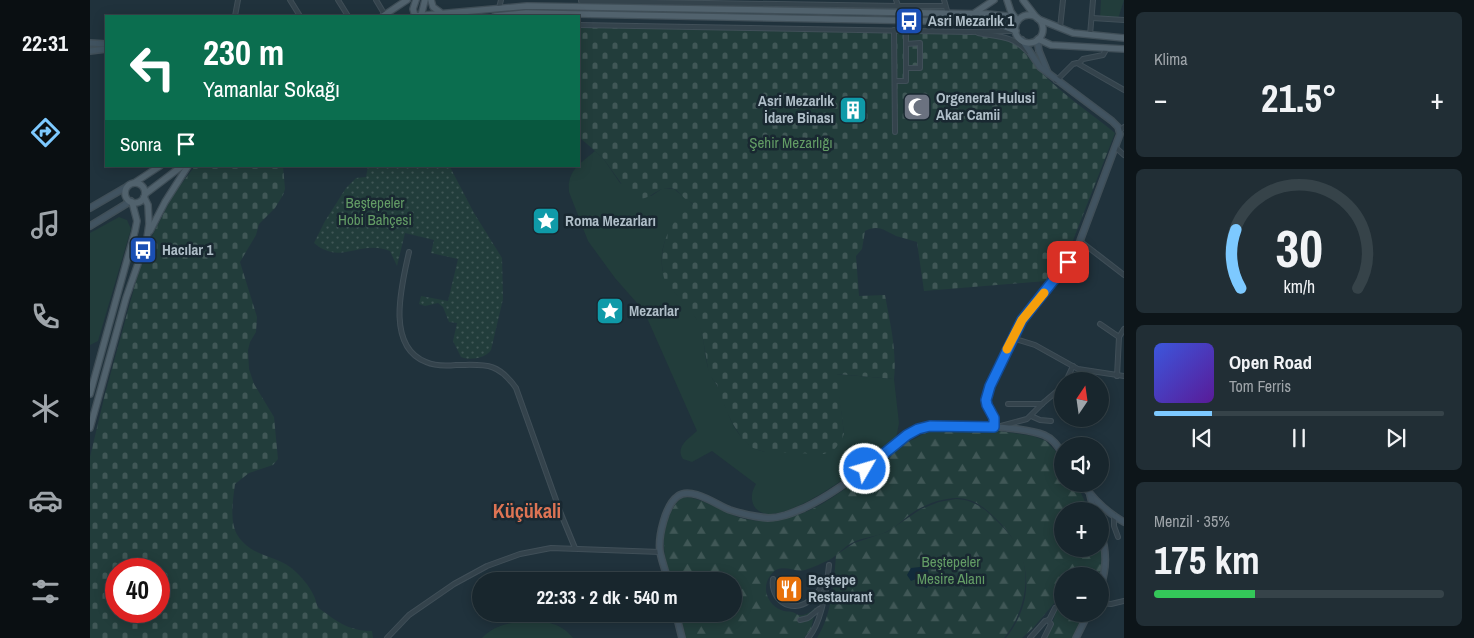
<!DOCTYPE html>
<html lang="tr">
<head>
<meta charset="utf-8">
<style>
	body { margin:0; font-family:"Archivo Narrow",sans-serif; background:#212e35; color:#f1f3f6; height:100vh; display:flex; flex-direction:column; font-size:19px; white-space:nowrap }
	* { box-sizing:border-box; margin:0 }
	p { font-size:16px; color:#9fa5aa }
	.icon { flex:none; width:28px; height:28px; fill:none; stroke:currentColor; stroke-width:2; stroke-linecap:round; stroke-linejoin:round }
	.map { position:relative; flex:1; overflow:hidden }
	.sheet { display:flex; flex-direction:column; gap:12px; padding:12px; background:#0d1519; width:350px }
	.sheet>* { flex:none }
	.banner { position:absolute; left:15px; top:15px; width:475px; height:152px; border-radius:0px; box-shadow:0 2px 12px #0003,0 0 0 1px #364349; background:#0b6e4f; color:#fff; overflow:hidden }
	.needle { width:32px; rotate:13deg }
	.buttons { position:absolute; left:964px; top:372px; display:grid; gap:10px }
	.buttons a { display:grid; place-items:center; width:55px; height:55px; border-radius:50%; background:#18262d; box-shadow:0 2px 12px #0003,0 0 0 1px #364349; font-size:25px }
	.speed { position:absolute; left:15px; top:558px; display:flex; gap:10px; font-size:25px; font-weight:700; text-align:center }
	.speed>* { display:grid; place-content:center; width:65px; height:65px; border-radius:50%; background:#18262d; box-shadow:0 2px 12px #0003,0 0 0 1px #364349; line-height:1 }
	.speed .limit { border:8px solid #d22; background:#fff; color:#111 }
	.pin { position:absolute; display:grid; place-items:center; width:42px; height:42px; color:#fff; margin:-21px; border-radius:10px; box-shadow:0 2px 8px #0006 }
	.me { position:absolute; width:55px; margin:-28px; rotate:52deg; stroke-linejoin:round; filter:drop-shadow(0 0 4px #0008) }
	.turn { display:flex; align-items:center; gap:18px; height:105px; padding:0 15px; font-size:22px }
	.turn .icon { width:65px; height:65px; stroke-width:2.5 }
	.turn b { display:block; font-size:35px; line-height:42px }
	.then { display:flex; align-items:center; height:48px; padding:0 15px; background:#0003; gap:10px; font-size:19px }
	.big { font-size:38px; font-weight:700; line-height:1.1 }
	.sheet .card { flex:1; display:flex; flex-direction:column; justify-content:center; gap:8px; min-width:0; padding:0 18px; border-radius:8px; background:#212e35 }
	.sheet .dial { align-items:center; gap:0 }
	.dial svg { height:130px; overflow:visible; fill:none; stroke:#364349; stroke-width:7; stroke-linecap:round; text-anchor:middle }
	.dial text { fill:#f1f3f6; stroke:none }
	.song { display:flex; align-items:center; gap:15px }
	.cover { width:60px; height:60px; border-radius:8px; background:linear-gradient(135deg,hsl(230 70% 55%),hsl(270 70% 35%)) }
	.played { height:5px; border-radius:2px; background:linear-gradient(90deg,#7dc9ff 20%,#364349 20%) }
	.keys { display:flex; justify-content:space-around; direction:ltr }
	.heat { display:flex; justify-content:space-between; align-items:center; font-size:28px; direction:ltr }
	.charge { height:8px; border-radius:4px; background:linear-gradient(90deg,#34c759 35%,#364349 0) }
	.trip { position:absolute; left:382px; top:572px; width:270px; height:50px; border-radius:25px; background:#18262d; box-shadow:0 2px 12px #0003,0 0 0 1px #364349; font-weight:700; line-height:50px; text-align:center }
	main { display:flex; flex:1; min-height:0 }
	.tabs { display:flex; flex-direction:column; width:90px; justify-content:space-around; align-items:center; background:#0a0f12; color:#9fa5aa }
	.tabs .icon { width:35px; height:35px }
	.tabs .current { color:#7dc9ff }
	.tabs b { font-size:22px; color:#f1f3f6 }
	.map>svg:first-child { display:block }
	.green { fill:#223d3b }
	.forest { fill:url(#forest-firs) }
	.cemetery { fill:url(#cemetery-stones); fill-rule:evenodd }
	.garden { fill:url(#garden-dots) }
	.water { fill:#122b3b }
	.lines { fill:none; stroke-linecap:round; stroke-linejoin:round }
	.street-casing { stroke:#404f58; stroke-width:6 }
	.secondary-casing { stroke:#404f58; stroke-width:8 }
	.primary-casing { stroke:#404f58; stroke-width:8 }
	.street { stroke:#34434c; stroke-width:4 }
	.secondary { stroke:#415360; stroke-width:5 }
	.primary { stroke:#51626d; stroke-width:5.5 }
	.route-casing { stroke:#114b97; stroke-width:12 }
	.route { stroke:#1a73e8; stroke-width:9 }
	.slow { stroke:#f59e0b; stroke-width:9 }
	.labels { text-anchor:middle; stroke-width:5; stroke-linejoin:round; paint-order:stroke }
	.poi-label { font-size:15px; font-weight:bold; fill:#afbec8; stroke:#192831; text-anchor:start }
	.park-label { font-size:15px; fill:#639c65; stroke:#192831 }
	.district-label { font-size:20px; font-weight:bold; fill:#de7454; stroke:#192831 }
</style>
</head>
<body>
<main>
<nav class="tabs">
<b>22:31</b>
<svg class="icon current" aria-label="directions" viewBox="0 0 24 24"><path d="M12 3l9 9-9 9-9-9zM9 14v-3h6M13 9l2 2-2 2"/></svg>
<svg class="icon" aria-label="music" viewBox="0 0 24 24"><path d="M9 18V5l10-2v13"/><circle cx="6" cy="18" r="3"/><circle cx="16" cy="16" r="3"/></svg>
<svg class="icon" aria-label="phone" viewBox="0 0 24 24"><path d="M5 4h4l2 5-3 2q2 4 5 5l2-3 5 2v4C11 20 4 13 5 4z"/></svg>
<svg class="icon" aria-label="climate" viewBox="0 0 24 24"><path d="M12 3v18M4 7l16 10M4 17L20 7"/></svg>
<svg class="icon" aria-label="car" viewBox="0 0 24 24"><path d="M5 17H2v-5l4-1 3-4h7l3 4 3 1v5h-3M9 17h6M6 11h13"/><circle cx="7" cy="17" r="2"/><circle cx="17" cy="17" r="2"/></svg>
<svg class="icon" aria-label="filters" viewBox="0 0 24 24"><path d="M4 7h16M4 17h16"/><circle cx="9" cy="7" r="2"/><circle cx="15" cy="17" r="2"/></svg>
</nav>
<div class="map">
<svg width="1034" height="638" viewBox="0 0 1034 638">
	<defs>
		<pattern id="forest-firs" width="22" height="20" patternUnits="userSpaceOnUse" patternTransform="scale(1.25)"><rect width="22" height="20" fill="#223d3b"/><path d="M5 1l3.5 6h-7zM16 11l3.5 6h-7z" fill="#405756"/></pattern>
		<pattern id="cemetery-stones" width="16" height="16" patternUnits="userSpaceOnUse" patternTransform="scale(1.25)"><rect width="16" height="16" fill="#223d3b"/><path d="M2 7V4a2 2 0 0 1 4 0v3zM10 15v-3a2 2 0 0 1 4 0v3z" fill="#405756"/></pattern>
		<pattern id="garden-dots" width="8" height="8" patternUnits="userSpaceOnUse" patternTransform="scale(1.25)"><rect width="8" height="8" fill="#223d3b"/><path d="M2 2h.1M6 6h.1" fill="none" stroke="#405756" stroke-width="1.8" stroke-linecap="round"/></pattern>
	</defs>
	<rect width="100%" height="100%" fill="#20323c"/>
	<g class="green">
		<path d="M 1011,0 L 1034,0 L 1028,19 L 1010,20 Z"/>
		<path d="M 505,151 L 513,158 L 530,183 L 561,196 L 573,188 L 584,189 L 603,204 C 584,223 570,238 572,266 C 573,287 600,304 609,323 C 615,338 614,356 619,371 C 621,378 627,384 630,391 C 639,416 646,444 675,452 L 754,434 L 746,374 L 804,379 L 809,423 L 806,439 C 787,455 684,540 664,506 C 660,498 662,491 666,484 L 622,451 L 602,462 L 593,459 C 585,447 598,439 607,431 L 554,311 L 525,278 L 498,241 L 479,192 C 477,170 490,164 505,151 Z"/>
		<path d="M 29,217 L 37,220 L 41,229 L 8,341 L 0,345 L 0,233 Z"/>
		<path d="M 438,621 C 456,621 471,623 483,638 L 392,638 C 404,625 421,622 438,621 Z"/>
	</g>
	<g class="forest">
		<path d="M 878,430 L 909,431 L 943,436 L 956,441 L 972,458 L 972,484 L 987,484 L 999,511 L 972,511 L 972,549 L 1010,549 L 1010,541 L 1012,563 L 1010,577 L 972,576 L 972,614 L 993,614 L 982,638 L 957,638 L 969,604 L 966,601 L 943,628 L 932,638 L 916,638 C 948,597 941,550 903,516 C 893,506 882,498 867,498 C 850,498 831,506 818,516 C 811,522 804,528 796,532 C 786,537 774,537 764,542 C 754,546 748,555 739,560 C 732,563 722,568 715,570 C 703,573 690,561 680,576 C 671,588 678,605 691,610 C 695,612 698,611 702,612 C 704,612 707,615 709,615 C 716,616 722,611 726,607 L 721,629 L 714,638 L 596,638 L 590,614 L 644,614 L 644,581 L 582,581 C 579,570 574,558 574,546 C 573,530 579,509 591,498 C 606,493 638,516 655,519 C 717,531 762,482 807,448 C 817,440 828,440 836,431 Z"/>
		<path d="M 866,499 C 884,500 894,508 906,520 C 914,528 923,537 928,547 C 943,576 934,614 914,638 L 727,638 C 742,615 744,582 746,555 L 764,543 L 797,532 L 831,509 L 849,502 Z"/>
	</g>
	<g class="cemetery">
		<path d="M 489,26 L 778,29 L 910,35 C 932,43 941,64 958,79 C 979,99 1003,115 1025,133 L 980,248 L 970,265 L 956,281 L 834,291 L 827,242 C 820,240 813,238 806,236 C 795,231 789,224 775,231 L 772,249 L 766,256 L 769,296 L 795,295 C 800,323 807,351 804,379 L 747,374 L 754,434 L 751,441 L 744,450 L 734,454 L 675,452 L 663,448 L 653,440 L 643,424 L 637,412 L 627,385 L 619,374 L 612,333 L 606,318 L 575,281 C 569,263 572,240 583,224 C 588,217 596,210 603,204 L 601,202 C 592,200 590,188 579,188 C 564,187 561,204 541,197 L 513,158 L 489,137 Z"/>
		<path d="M 105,166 L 193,166 L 195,189 L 193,195 L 185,208 L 169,224 L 166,235 L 150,262 L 167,317 L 166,332 L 160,342 L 158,350 L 159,369 L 164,384 L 184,417 L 188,459 L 183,465 L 159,473 L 145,484 C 143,500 139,522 148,536 C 161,556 184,555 200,567 C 210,575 219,585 224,596 C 226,600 226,604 228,607 C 230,610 235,612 237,614 C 251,625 264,631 282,631 L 283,638 L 0,638 L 0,457 L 15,394 L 54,252 L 83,195 ZM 26,569 L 69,569 L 69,611 L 26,611 Z"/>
	</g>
	<path class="garden" d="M 278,166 L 360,167 L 384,213 L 412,258 L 413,299 L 401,350 C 396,358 380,361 371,357 L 363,341 L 367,323 L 359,322 L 353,307 L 348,303 L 335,306 L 329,304 L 331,296 L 358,301 L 368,259 L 341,253 L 344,240 L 315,233 L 307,266 L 300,251 C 270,239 251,266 224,243 L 235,221 L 256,188 L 266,178 L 276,177 Z"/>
	<path class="water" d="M 830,567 L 838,570 L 839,583 L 837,588 L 834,587 L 826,579 L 821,581 L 817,575 L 821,568 Z"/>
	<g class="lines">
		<g class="street-casing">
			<g id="street">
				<path d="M 200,0 L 210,16"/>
				<path d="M 248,0 L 258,16"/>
				<path d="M 286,0 L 295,15"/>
				<path d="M 806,0 L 809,8"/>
				<path d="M 854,0 L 858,14"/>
				<path d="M 491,1 L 808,6 L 855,6"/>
				<path d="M 409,8 L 411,0"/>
				<path d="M 145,16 L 148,0"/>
				<path d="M 1002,18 L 1034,20"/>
				<path d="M 489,25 L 880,32 L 921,31"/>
				<path d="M 970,28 L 973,0"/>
				<path d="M 804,30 L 805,132"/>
				<path d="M 888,33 C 909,37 922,35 938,52"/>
				<path d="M 1000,35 L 1003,0"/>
				<path d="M 816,44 L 830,43 L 830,68 L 816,68"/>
				<path d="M 989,63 L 993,59 L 1013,55 L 1017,48"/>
				<path d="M 805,81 L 816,81 L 816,30"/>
				<path d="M 966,81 L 983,64 L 987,63 L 1034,90"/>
				<path d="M 1029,131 L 1034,127"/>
				<path d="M 1025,147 L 1034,155"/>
				<path d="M 990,241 L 1034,275"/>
				<path d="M 319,252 C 312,284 295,346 336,362 C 345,366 356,366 366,365 C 394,365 407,361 426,388 L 471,514 L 485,548"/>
				<path d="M 1010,324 L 1029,337"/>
				<path d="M 922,338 L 945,345 L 988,369 L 1034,376"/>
				<path d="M 1027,376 L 1029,337 L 1034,329"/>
				<path d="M 976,381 L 983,366"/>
				<path d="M 918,404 L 952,404"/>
				<path d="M 941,416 L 950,420 L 961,421"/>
				<path d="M 911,426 L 937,419 L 953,403 L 972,387"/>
				<path d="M 1024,515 L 1024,526 L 1028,537"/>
				<path d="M 683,579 C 680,600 701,614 719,601 C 727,595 732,586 738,577"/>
				<path d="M 1010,603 L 1021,604 L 1034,601"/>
				<path d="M 710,620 L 718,618 L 729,609"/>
				<path d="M 959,620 L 965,608"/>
				<path d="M 297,638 L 319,615 L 364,584 L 397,566 L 430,554 L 461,548 L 570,552"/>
				<path d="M 718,638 C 732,623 737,585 739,565"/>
				<path d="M 940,638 L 955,621 L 958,620 L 961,624 L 954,638"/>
			</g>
		</g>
		<g class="secondary-casing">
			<g id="secondary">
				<path d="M 947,40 L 949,51 L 958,73"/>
				<path d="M 0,43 L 16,44"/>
				<path d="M 0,51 L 16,49"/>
				<path d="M 0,208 L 38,186"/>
				<path d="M 0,226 L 41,201"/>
				<path d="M 904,427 L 904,418 L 897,405 L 896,400 L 900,386 L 932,320 L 981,259 L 990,241 L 1030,134 L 1028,127 L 1022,121 L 950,67 L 932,40"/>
				<path d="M 993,484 C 1003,499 1018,513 1034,522"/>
				<path d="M 1000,495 L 1004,511"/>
				<path d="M 1010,530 C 1017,551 1017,568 1010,589"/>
				<path d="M 578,581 C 576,572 572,562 570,552 C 568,537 575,505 588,496 C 601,486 627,505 640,510 C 652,514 665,517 678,518 C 691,518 702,513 714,508 C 744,494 769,473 796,453 C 804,446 813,437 822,431 C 842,420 932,426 954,435 C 963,439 967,445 972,453"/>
				<path d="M 586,614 L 592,638"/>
				<path d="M 986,638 L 998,614"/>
			</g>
		</g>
		<g class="primary-casing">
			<g id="primary">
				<path d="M 341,0 L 343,7 L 350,12"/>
				<path d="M 917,0 L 921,12 L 927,20"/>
				<path d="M 933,0 L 946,17"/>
				<path d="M 883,14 L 904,0"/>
				<circle cx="939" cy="29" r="14"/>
				<path d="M 293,16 L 317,0"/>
				<path d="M 324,16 L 437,6 L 897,14 L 917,16 L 927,22"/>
				<path d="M 325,16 L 323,9 L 326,0"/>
				<path d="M 331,16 L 335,0"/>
				<path d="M 405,16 L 436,13 L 894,22 L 905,23 L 926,31"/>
				<path d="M 948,19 L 983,33 L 1034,38"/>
				<path d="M 948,39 L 961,45 L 1034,49"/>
				<path d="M 44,183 L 70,166"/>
				<circle cx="45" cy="193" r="10"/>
				<path d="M 55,194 L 92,166"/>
				<path d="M 60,231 L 75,202 L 98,166"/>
				<path d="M 0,394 L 45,231 L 47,221 L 42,202"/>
				<path d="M 0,428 L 36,298 L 57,238 L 59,224 L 58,205 L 54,197"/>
			</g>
		</g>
		<use href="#street" class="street"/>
		<use href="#secondary" class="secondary"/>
		<use href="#primary" class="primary"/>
	</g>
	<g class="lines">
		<g class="route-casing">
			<path id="route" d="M 775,469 L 817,435 L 828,429 L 840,426 L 904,427 L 904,418 L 897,405 L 896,400 L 900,386 L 932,320 L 978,262"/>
		</g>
		<use href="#route" class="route"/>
		<path class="slow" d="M 917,349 L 932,320 L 954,293"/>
	</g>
	<defs>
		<g id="bus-square" transform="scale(1.4375)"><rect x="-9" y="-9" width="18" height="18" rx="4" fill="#1a4fb4" stroke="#192831"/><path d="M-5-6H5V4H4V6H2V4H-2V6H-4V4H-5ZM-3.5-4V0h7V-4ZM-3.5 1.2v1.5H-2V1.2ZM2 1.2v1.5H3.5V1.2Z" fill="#fff"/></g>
		<g id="mosque-square" transform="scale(1.4375)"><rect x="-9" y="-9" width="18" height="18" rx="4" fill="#6b7280" stroke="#192831"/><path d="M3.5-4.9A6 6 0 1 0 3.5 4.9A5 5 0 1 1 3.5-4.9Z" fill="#fff"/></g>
		<g id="building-square" transform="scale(1.4375)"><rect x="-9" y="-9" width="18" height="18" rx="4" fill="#0f9aa8" stroke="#192831"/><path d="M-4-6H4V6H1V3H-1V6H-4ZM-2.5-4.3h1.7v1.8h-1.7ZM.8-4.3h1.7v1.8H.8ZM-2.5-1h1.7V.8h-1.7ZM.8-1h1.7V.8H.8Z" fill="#fff"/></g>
		<g id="sight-square" transform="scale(1.4375)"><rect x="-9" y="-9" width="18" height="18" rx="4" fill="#0f9aa8" stroke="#192831"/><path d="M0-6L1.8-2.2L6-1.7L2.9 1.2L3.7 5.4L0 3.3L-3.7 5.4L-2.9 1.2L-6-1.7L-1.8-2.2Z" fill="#fff"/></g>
		<g id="restaurant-square" transform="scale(1.4375)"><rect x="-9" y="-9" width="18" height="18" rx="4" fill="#e8710a" stroke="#192831"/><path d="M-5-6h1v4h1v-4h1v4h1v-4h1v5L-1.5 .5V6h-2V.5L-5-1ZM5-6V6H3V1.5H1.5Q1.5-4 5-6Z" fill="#fff"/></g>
	</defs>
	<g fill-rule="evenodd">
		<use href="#bus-square" x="819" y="21"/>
		<use href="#mosque-square" x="827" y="107"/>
		<use href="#building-square" x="763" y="110"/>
		<use href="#sight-square" x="456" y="221"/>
		<use href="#bus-square" x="53" y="250"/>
		<use href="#sight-square" x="520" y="311"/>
		<use href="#restaurant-square" x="699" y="589"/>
	</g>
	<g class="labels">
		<g class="poi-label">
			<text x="838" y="26">Asri Mezarlık 1</text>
			<text x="846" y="103">Orgeneral Hulusi<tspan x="846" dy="17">Akar Camii</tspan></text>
			<text x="744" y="106" text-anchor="end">Asri Mezarlık<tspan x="744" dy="17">İdare Binası</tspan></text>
			<text x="475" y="226">Roma Mezarları</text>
			<text x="72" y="255">Hacılar 1</text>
			<text x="539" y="316">Mezarlar</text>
			<text x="718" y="585">Beştepe<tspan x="718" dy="17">Restaurant</tspan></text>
		</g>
		<g class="park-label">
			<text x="701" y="148">Şehir Mezarlığı</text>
			<text x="285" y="208">Beştepeler<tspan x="285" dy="17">Hobi Bahçesi</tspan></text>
			<text x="861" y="567">Beştepeler<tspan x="861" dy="17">Mesire Alanı</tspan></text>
		</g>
		<g class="district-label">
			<text x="437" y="518">Küçükali</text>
		</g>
	</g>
</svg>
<div class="buttons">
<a><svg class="needle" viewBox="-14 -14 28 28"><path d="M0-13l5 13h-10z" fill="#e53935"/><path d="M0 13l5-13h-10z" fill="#9fa5aa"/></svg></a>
<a><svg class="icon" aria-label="sound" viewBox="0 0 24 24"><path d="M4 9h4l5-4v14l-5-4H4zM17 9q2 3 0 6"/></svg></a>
<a>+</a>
<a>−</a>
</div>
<div class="speed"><div class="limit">40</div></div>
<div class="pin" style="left:978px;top:262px;background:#d93025"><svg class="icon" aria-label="arrive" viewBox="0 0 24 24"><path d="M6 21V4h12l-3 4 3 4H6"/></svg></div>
<svg class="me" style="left:775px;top:469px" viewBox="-20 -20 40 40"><circle r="17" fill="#1a73e8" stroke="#fff" stroke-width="3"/><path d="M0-11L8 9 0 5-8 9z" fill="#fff"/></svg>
<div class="trip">22:33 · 2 dk · 540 m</div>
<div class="banner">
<div class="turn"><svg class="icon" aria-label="left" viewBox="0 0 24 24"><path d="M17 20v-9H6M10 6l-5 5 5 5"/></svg><div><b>230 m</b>Yamanlar Sokağı</div></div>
<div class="then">Sonra<svg class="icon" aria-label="arrive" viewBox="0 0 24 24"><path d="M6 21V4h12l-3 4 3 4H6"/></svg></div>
</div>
</div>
<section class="sheet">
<div class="card"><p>Klima</p>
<div class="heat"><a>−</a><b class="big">21.5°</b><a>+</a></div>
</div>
<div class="card dial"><svg viewBox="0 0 100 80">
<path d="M14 69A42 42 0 1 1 86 69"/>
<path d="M14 69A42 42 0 0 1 11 33" stroke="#7dc9ff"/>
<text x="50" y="56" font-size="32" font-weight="700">30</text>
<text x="50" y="72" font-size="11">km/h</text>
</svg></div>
<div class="card">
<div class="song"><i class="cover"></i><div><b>Open Road</b><p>Tom Ferris</p></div></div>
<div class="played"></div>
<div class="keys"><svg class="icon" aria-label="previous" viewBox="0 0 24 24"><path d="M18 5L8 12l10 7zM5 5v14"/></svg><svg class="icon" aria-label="pause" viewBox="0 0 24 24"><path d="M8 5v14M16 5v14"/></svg><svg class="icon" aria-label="next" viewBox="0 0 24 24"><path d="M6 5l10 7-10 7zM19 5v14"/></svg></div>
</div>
<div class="card"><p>Menzil · 35%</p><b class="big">175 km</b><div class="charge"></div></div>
</section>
</main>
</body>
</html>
